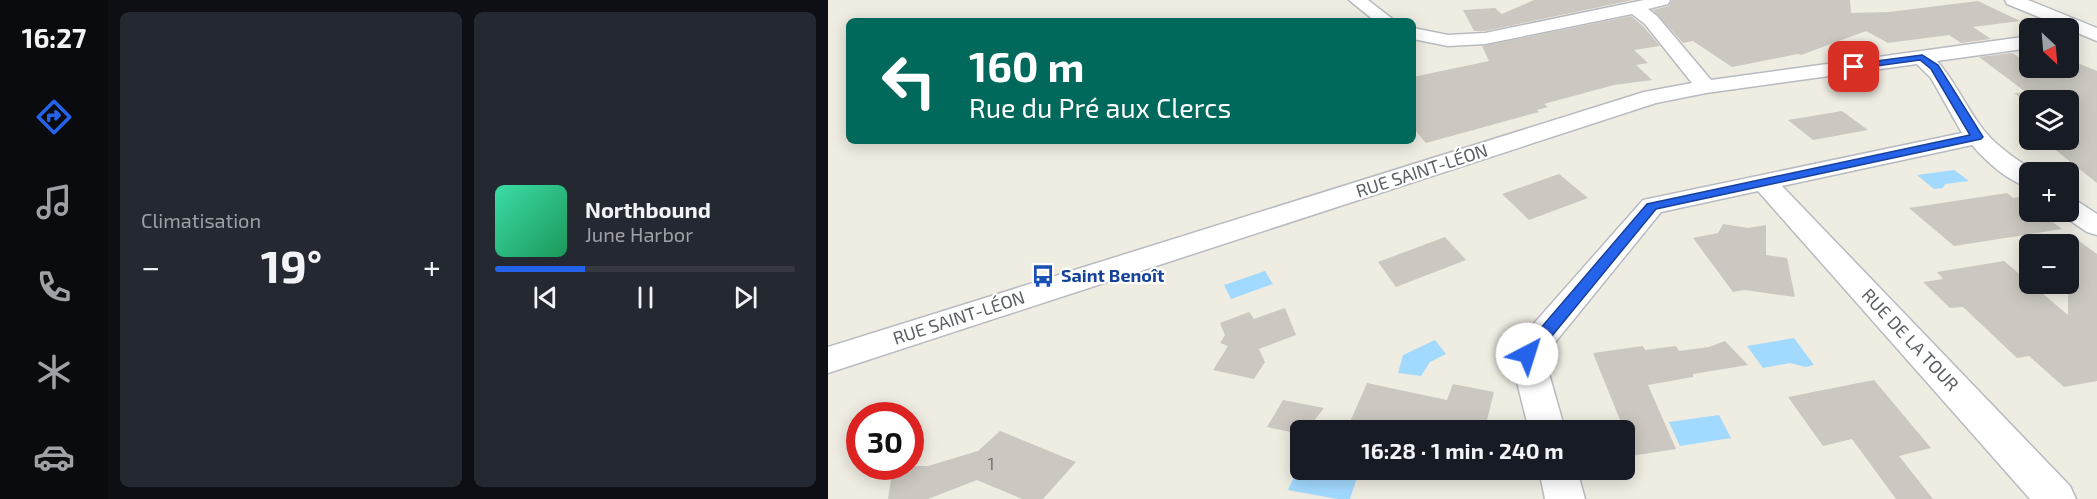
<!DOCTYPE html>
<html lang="fr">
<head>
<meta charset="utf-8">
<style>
	body { margin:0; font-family:"Exo 2",sans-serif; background:#242831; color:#f1f3f6; height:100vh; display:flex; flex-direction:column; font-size:22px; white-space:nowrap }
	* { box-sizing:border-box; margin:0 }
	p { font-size:20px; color:#9ea1a6 }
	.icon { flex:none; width:33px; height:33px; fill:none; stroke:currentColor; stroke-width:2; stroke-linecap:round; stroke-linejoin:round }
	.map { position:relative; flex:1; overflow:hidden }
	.drawer { display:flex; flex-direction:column; gap:12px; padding:12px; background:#0d0f14; width:720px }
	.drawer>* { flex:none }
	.hud { position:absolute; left:18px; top:18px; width:570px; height:126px; border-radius:9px; box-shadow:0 3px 15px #0003; background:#00695c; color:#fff; overflow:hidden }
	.needle { width:39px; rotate:154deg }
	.controls { position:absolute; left:1191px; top:18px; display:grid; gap:12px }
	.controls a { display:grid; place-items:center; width:60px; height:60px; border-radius:9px; background:#171b24; box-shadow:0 3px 15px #0003; font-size:30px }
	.speed { position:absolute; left:18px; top:402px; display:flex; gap:12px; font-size:30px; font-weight:700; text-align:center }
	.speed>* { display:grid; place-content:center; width:78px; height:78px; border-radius:50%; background:#171b24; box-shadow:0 3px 15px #0003; line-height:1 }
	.speed .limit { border:9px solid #d22; background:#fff; color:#111 }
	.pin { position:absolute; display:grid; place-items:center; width:51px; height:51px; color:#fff; margin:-26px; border-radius:12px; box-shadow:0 3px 9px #0006 }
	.me { position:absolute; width:66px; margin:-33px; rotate:40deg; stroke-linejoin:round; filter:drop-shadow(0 0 4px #0008) }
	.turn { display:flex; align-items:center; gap:21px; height:126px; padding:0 24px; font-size:27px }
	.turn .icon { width:78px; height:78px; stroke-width:2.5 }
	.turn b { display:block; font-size:42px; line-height:51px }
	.big { font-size:45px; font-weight:700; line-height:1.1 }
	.drawer .card { flex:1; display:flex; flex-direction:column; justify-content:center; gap:9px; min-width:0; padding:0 21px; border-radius:9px; background:#242831 }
	.song { display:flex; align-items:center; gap:18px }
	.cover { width:72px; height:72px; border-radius:9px; background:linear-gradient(135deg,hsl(160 70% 55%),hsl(150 70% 35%)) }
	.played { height:6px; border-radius:3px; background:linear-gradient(90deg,#2563eb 30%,#363941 30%) }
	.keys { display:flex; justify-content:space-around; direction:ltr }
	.heat { display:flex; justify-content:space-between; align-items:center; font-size:33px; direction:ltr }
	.drawer .tiles { flex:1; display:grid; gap:12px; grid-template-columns:repeat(2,1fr) }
	.trip { position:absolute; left:462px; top:420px; width:345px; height:60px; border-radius:9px; background:#171b24; box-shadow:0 3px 15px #0003; font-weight:700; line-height:60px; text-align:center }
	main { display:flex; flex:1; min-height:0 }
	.tabs { display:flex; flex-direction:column; width:108px; justify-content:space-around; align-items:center; background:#090b0e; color:#9ea1a6 }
	.tabs .icon { width:42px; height:42px }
	.tabs .active { color:#2563eb }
	.tabs b { font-size:27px; color:#f1f3f6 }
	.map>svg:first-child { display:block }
	.water { fill:#a2daff }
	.building { fill:#ccc8c1 }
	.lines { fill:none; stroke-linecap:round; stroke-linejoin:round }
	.street-casing { stroke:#b7bbc0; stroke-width:3 }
	.street { fill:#fff; fill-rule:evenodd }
	.route { fill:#2563eb; stroke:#184099; stroke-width:1.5 }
	.labels { text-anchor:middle; stroke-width:4.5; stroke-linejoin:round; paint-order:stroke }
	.street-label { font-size:18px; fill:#5a5f65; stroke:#fff }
	.transit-label { font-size:18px; font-weight:bold; fill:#164399; stroke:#fff; text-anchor:start }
	.near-number-label { font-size:18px; fill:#76797c }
</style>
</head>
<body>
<main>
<nav class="tabs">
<b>16:27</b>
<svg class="icon active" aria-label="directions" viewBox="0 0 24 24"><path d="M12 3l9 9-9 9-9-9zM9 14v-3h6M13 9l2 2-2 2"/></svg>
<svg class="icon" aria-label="music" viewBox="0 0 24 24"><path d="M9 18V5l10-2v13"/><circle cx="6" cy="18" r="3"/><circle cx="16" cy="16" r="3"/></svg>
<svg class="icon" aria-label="phone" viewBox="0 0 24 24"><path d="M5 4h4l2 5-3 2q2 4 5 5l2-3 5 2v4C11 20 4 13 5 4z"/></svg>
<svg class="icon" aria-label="climate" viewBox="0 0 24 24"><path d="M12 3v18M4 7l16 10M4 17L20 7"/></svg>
<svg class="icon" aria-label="car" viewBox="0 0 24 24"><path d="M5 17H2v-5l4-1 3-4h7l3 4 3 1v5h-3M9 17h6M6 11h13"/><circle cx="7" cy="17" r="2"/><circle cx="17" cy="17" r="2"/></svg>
</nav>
<section class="drawer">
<div class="tiles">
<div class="card"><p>Climatisation</p>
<div class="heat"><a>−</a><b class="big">19°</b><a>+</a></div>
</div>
<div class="card">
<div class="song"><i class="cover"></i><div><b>Northbound</b><p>June Harbor</p></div></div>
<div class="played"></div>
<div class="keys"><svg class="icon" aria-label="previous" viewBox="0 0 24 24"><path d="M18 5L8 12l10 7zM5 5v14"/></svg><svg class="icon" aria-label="pause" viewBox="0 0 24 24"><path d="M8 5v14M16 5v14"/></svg><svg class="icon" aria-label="next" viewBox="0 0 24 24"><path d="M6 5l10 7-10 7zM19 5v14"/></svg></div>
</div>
</div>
</section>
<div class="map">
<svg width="1269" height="499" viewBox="0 0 1269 499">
	<rect width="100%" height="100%" fill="#efece2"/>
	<g class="water">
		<path d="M 1126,170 L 1141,181 L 1117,184 L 1115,188 L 1106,189 L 1089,175 Z"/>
		<path d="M 437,271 L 445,284 L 403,299 L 396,285 Z"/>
		<path d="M 966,338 L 986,365 L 978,367 L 962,363 L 935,368 L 919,346 Z"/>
		<path d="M 607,340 L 618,354 L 602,362 L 593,376 L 570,373 L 575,355 Z"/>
		<path d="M 891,415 L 903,438 L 852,446 L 841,422 Z"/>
		<path d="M 472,463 L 472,470 L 509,470 L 530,474 L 522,499 L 509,499 L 460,490 Z"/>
	</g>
	<g class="building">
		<path d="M 706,0 L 805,0 L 657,31 L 646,31 L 635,10 L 667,8 L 674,14 Z"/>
		<path d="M 844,0 L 1022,0 L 1023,13 L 1061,12 L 1150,1 L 1192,21 L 1145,27 L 1163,39 L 1133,43 L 1121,35 L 1060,43 L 1038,31 L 973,55 L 970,54 L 904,67 L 865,41 L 855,43 L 825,10 L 841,6 Z"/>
		<path d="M 803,16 L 815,26 L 832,46 L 806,50 L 820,63 L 808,65 L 824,80 L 786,85 L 716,104 L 720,107 L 709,110 L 711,112 L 598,143 L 585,128 L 585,77 L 661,61 L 654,46 Z"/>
		<path d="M 1184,53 L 1202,64 L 1202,68 L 1240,68 L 1240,59 L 1269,71 L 1269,183 L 1215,140 L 1249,140 L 1240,133 L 1240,100 L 1202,100 L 1202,104 L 1186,93 L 1199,93 L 1151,57 Z"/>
		<path d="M 1014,111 L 1040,130 L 985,140 L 960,120 Z"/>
		<path d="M 731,174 L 760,198 L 701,220 L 674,194 Z"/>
		<path d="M 1179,193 L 1185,198 L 1202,195 L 1202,212 L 1211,212 L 1234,229 L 1126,246 L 1081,208 Z"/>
		<path d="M 895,224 L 920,228 L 938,225 L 938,255 L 959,258 L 967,297 L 916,290 L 905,292 L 865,238 L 890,233 Z"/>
		<path d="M 1240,233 L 1269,254 L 1269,381 L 1236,387 L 1201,356 L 1189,358 L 1135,307 L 1122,308 L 1095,282 L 1115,279 L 1109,272 L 1176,261 L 1240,315 Z"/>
		<path d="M 617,237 L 638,260 L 568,287 L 550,262 Z"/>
		<path d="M 457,308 L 468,335 L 431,349 L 437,362 L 426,379 L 385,370 L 400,346 L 392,343 L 397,335 L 392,323 L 421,312 L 426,319 Z"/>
		<path d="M 897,341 L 920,365 L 865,374 L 865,377 L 820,385 L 848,449 L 796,457 L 796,430 L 765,353 L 815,346 L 817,350 L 848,346 L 851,351 L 881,347 Z"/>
		<path d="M 1046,380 L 1103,448 L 1071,456 L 1105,499 L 1068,499 L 1024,439 L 995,446 L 960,397 Z"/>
		<path d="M 539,383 L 619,400 L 625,384 L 666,392 L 659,420 L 664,421 L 662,430 L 562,430 L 522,422 Z"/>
		<path d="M 455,400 L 496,408 L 479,430 L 472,430 L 472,434 L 439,427 Z"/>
		<path d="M 172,431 L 248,462 L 215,499 L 194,499 L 149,480 L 100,499 L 60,499 L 65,466 L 100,466 L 150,451 Z"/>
	</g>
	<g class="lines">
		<g class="street-casing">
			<g id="street">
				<path d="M 521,0 L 540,0 L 567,21 L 547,21 Z"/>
				<path d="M 816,0 L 842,0 L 840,4 L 820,9 L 829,16 L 883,80 L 1202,36 L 1202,48 L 1109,61 C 1126,80 1136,103 1151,124 C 1165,144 1187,159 1208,172 L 1202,172 L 1202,187 C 1180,182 1158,161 1144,145 L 954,186 L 1242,486 L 1248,499 L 1202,499 L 930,191 L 833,212 L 716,356 L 737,430 L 701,430 L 682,354 L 687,345 L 815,200 L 1134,133 L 1103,78 L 1089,64 L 878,93 L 828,103 L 0,373 L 0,347 L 816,92 L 864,83 L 817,24 L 804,14 L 657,44 L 620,46 L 585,39 L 585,28 L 620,35 L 657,33 Z"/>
				<path d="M 1177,0 L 1200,0 L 1269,28 L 1269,41 L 1179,4 Z"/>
				<path d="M 1240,199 L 1249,201 L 1269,214 L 1269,235 L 1259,232 L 1231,213 L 1240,212 Z"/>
				<path d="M 711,470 L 749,470 L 757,499 L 717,499 Z"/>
			</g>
		</g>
		<use href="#street" class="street"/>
	</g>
	<path class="route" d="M 1094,55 L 1110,65 L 1155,137 L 1153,139 L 828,209 L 705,359 L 699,361 L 694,359 L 691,354 L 694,350 L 819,204 L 1142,135 L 1103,69 L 1092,60 L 1026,69 L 1022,67 L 1026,64 Z"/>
	<defs>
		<g id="bus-bare" transform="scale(1.8)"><path d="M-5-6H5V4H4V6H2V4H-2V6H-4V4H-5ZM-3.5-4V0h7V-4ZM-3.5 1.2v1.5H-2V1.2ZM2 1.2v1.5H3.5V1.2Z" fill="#1a4fb4" stroke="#fff" stroke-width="2.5" paint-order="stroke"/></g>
	</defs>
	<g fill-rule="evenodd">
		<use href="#bus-bare" x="215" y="276"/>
	</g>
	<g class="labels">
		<g class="street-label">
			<text transform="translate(594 171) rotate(-18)" y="6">RUE SAINT-LÉON</text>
			<text transform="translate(131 318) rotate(-18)" y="6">RUE SAINT-LÉON</text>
			<text transform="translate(1082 340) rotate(47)" y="6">RUE DE LA TOUR</text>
		</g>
		<g class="transit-label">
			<text x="233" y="282">Saint Benoît</text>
		</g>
		<g class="near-number-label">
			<text x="163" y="470">1</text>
		</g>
	</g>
</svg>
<div class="controls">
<a><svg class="needle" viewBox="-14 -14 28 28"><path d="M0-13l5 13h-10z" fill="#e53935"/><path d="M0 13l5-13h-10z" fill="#9ea1a6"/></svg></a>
<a><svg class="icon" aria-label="layers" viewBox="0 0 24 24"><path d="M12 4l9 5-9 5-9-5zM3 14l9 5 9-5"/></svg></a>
<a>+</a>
<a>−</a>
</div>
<div class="speed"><div class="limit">30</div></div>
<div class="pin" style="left:1026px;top:67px;background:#d93025"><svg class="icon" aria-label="arrive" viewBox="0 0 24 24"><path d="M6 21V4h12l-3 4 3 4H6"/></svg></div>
<svg class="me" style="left:699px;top:354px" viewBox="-20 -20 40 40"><circle r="19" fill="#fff"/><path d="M0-13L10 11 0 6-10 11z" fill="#2563eb"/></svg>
<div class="trip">16:28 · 1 min · 240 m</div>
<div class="hud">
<div class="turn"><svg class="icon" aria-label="left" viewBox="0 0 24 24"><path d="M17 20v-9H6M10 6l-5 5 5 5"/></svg><div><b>160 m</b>Rue du Pré aux Clercs</div></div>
</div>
</div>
</main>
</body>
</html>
